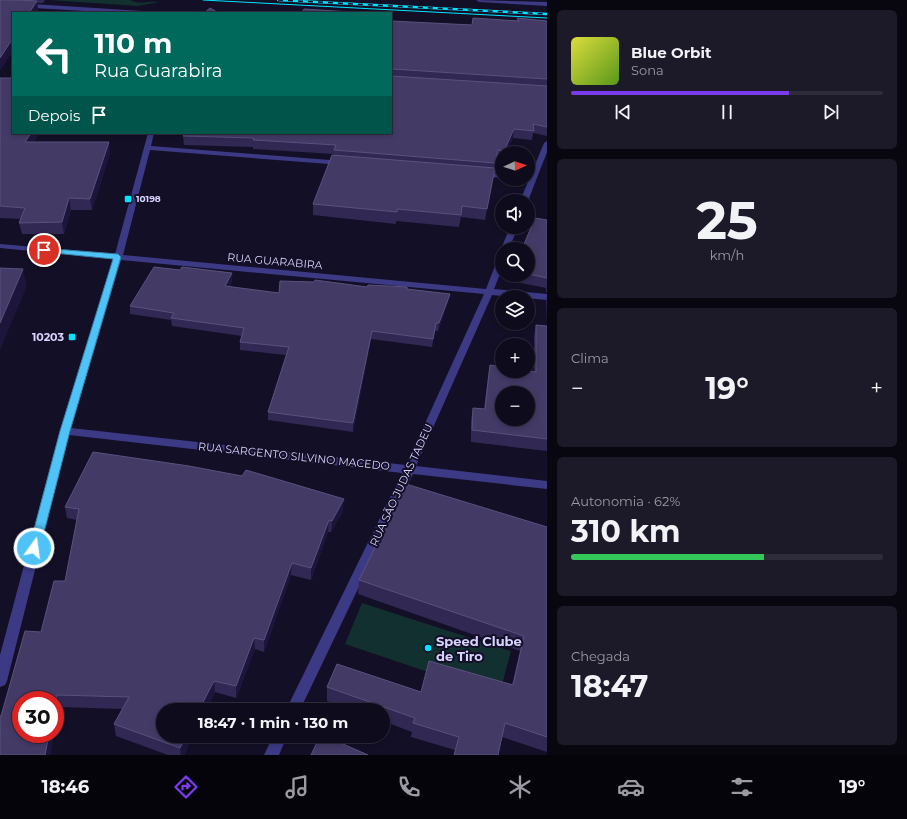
<!DOCTYPE html>
<html lang="pt">
<head>
<meta charset="utf-8">
<style>
	body { margin:0; font-family:Montserrat,sans-serif; background:#1c1929; color:#f1f3f6; height:100vh; display:flex; flex-direction:column; font-size:15px; white-space:nowrap }
	* { box-sizing:border-box; margin:0 }
	p { font-size:13px; color:#9b9ba3 }
	.icon { flex:none; width:22px; height:22px; fill:none; stroke:currentColor; stroke-width:2; stroke-linecap:round; stroke-linejoin:round }
	.map { position:relative; flex:1; overflow:hidden }
	.panel { display:flex; flex-direction:column; gap:10px; padding:10px; background:#08060f; width:360px }
	.panel>* { flex:none }
	.guide { position:absolute; left:12px; top:12px; width:380px; height:122px; border-radius:0px; box-shadow:0 2px 6px #0003,0 0 0 1px #2e2b3b; background:#00695c; color:#fff; overflow:hidden }
	.needle { width:26px; rotate:87deg }
	.tools { position:absolute; left:495px; top:146px; display:grid; gap:8px }
	.tools a { display:grid; place-items:center; width:40px; height:40px; border-radius:50%; background:#0e0b1c; box-shadow:0 2px 6px #0003,0 0 0 1px #2e2b3b; font-size:20px }
	.speed { position:absolute; left:12px; top:691px; display:flex; gap:8px; font-size:20px; font-weight:700; text-align:center }
	.speed>* { display:grid; place-content:center; width:52px; height:52px; border-radius:50%; background:#0e0b1c; box-shadow:0 2px 6px #0003,0 0 0 1px #2e2b3b; line-height:1 }
	.speed .limit { border:6px solid #d22; background:#fff; color:#111 }
	.pin { position:absolute; display:grid; place-items:center; width:34px; height:34px; color:#fff; margin:-17px; border:2px solid #fff; border-radius:50%; box-shadow:0 1px 4px #0007 }
	.me { position:absolute; width:44px; margin:-22px; rotate:14deg; stroke-linejoin:round; filter:drop-shadow(0 0 3px #0008) }
	.turn { display:flex; align-items:center; gap:14px; height:84px; padding:0 16px; font-size:18px }
	.turn .icon { width:52px; height:52px; stroke-width:2.5 }
	.turn b { display:block; font-size:28px; line-height:34px }
	.then { display:flex; align-items:center; height:38px; padding:0 16px; background:#0003; gap:8px; font-size:15px }
	.big { font-size:30px; font-weight:700; line-height:1.1 }
	.panel .tile { flex:1; display:flex; flex-direction:column; justify-content:center; gap:6px; min-width:0; padding:0 14px; border-radius:6px; background:#1c1929 }
	.panel .dial { align-items:center; gap:0 }
	.dial b { font-size:52px; line-height:1 }
	.song { display:flex; align-items:center; gap:12px }
	.cover { width:48px; height:48px; border-radius:6px; background:linear-gradient(135deg,hsl(60 70% 55%),hsl(90 70% 35%)) }
	.played { height:4px; border-radius:2px; background:linear-gradient(90deg,#7c3aed 70%,#2e2b3b 70%) }
	.keys { display:flex; justify-content:space-around; direction:ltr }
	.heat { display:flex; justify-content:space-between; align-items:center; font-size:22px; direction:ltr }
	.charge { height:6px; border-radius:3px; background:linear-gradient(90deg,#34c759 62%,#2e2b3b 0) }
	.trip { position:absolute; left:156px; top:703px; width:234px; height:40px; border-radius:20px; background:#0e0b1c; box-shadow:0 2px 6px #0003,0 0 0 1px #2e2b3b; font-weight:700; line-height:40px; text-align:center }
	.dock { display:flex; height:64px; justify-content:space-around; align-items:center; background:#06040b; color:#9b9ba3 }
	.dock .icon { width:28px; height:28px }
	.dock .on { color:#7c3aed }
	.dock b { font-size:18px; color:#f1f3f6 }
	main { display:flex; flex:1; min-height:0 }
	.map>svg:first-child { display:block }
	.green { fill:#12302f }
	.lines { fill:none; stroke-linecap:round; stroke-linejoin:round }
	.minor { fill:#3d3a85; fill-rule:evenodd }
	.tram { stroke:#00e5ff; stroke-width:1 }
	.rail-casing { stroke:#00e5ff; stroke-width:2.5 }
	.rail { stroke:#130f26; stroke-width:1.5; stroke-dasharray:5; stroke-linecap:butt }
	.wall { fill:#312854 }
	.shaded-wall { fill:#1d163a }
	.building { fill:#433a66; stroke:#5a527e; fill-rule:evenodd }
	.route { fill:#4fc3f7; stroke:#337fa1 }
	.poi-dot { fill:#00e5ff; stroke:#130f26; stroke-width:1.5 }
	.labels { text-anchor:middle; stroke-width:4; stroke-linejoin:round; paint-order:stroke }
	.far-poi-label { font-size:9px; font-weight:bold; fill:#d9d4ff; stroke:#130f26; text-anchor:start }
	.street-label { font-size:11px; fill:#d9d4ff; stroke:#130f26 }
	.poi-label { font-size:11px; font-weight:bold; fill:#d9d4ff; stroke:#130f26; text-anchor:end }
	.near-poi-label { font-size:13px; font-weight:bold; fill:#d9d4ff; stroke:#130f26; text-anchor:start }
</style>
</head>
<body>
<main>
<div class="map">
<svg width="547" height="755" viewBox="0 0 547 755">
	<rect width="100%" height="100%" fill="#130f26"/>
	<g class="green">
		<path d="M 49,0 L 130,0 C 139,5 148,1 159,2 L 138,6 Z"/>
		<path d="M 362,603 L 511,651 L 499,696 L 345,644 Z"/>
	</g>
	<g class="lines">
		<g class="minor">
			<path d="M 476,0 L 547,2 L 547,6 L 479,2 Z"/>
			<path d="M 0,2 L 143,11 L 146,13 L 118,13 L 0,6 Z"/>
			<path d="M 148,133 L 154,133 L 151,146 L 342,161 L 346,163 L 342,165 L 150,150 L 123,255 L 486,289 L 498,258 L 502,255 L 502,269 L 494,289 L 547,294 L 547,300 L 492,295 L 416,466 L 547,481 L 547,489 L 413,474 L 300,710 L 286,710 L 402,473 L 69,435 L 7,681 L 5,685 L 0,687 L 0,655 L 60,431 L 113,259 L 0,248 L 0,244 L 115,254 ZM 121,260 L 484,294 L 406,465 L 71,428 Z"/>
			<path d="M 547,141 L 547,152 L 528,201 L 520,201 L 544,143 Z"/>
			<path d="M 477,172 L 502,174 L 502,178 L 480,176 L 477,176 Z"/>
			<path d="M 510,227 L 518,227 L 509,249 L 502,249 L 502,251 L 501,249 Z"/>
			<path d="M 273,736 L 287,736 L 279,755 L 264,755 Z"/>
		</g>
		<path class="tram" d="M 203,0 L 547,18"/>
		<g class="rail-casing">
			<path id="rail" d="M 278,0 L 547,14"/>
		</g>
		<use href="#rail" class="rail"/>
	</g>
	<g class="wall">
		<path d="M 0,0 L 45,0 L 43,3 L 37,3 L 38,10 L 36,13 L 13,13 L 13,50 L 0,70 Z"/>
		<path d="M 517,18 L 547,21 L 547,136 L 533,133 L 532,140 L 513,138 L 506,153 L 502,153 L 502,160 L 496,159 L 485,220 L 461,217 L 459,227 L 396,221 L 396,224 L 313,215 L 313,204 L 334,154 L 253,149 L 253,147 L 184,145 L 183,136 L 391,21 L 472,25 L 517,21 Z"/>
		<path d="M 0,78 L 13,133 L 39,133 L 34,142 L 110,153 L 92,210 L 71,210 L 64,234 L 22,234 L 19,223 L 21,219 L 0,218 Z"/>
		<path d="M 547,220 L 547,293 L 546,292 L 546,288 L 511,281 L 512,275 L 528,275 L 528,249 Z"/>
		<path d="M 180,270 L 232,273 L 232,281 L 229,287 L 279,293 L 367,287 L 407,289 L 450,294 L 448,302 L 438,331 L 435,331 L 432,347 L 371,339 L 353,432 L 268,420 L 268,412 L 286,355 L 240,350 L 240,342 L 242,336 L 172,326 L 171,320 L 130,314 L 130,306 Z"/>
		<path d="M 547,297 L 547,322 L 546,301 Z"/>
		<path d="M 536,325 L 547,326 L 547,451 L 471,442 L 471,419 L 473,408 L 484,409 L 488,376 L 490,365 L 534,372 L 534,336 Z"/>
		<path d="M 65,507 L 343,511 L 331,532 L 328,532 L 311,580 L 291,575 L 264,652 L 255,649 L 236,698 L 215,692 L 206,710 L 163,710 L 163,736 L 193,736 L 184,755 L 168,755 L 116,736 L 114,724 L 123,709 L 59,707 L 55,729 L 55,700 L 54,734 L 50,755 L 0,755 L 1,716 L 65,581 L 77,520 L 67,518 Z"/>
		<path d="M 547,527 L 547,752 L 502,737 L 455,750 L 411,737 L 412,732 L 383,721 L 383,710 L 351,710 L 327,701 L 327,687 L 421,692 L 512,685 L 520,651 L 358,594 L 359,580 Z"/>
	</g>
	<g class="shaded-wall">
		<path d="M 37,1 L 38,10 L 36,13 L 29,13 Z"/>
		<path d="M 13,38 L 13,50 L 0,70 L 0,58 Z"/>
		<path d="M 514,129 L 513,138 L 506,153 L 504,153 L 504,151 Z"/>
		<path d="M 31,133 L 39,133 L 27,153 L 25,142 Z"/>
		<path d="M 109,142 L 110,153 L 92,210 L 90,199 Z"/>
		<path d="M 69,198 L 71,210 L 64,234 L 62,222 Z"/>
		<path d="M 23,269 L 27,286 L 0,350 L 0,323 Z"/>
		<path d="M 232,273 L 232,281 L 225,294 L 225,286 Z"/>
		<path d="M 450,294 L 448,302 L 438,331 L 439,323 Z"/>
		<path d="M 372,331 L 371,339 L 353,432 L 353,423 Z"/>
		<path d="M 344,499 L 343,511 L 331,532 L 332,521 Z"/>
		<path d="M 329,520 L 328,532 L 311,580 L 311,568 Z"/>
		<path d="M 292,563 L 291,575 L 264,652 L 264,640 Z"/>
		<path d="M 254,638 L 255,649 L 236,698 L 236,686 Z"/>
		<path d="M 214,681 L 215,692 L 206,710 L 199,710 Z"/>
		<path d="M 57,695 L 59,707 L 55,729 L 55,703 Z"/>
		<path d="M 49,734 L 54,734 L 50,755 L 45,755 Z"/>
		<path d="M 186,736 L 193,736 L 184,755 L 181,755 L 180,748 Z"/>
	</g>
	<g class="building">
		<path d="M 0,0 L 18,0 L 37,1 L 29,13 L 13,13 L 13,38 L 0,58 Z"/>
		<path d="M 210,8 L 217,12 L 239,13 L 204,13 Z"/>
		<path d="M 304,9 L 367,13 L 302,13 Z"/>
		<path d="M 473,18 L 519,21 L 517,18 L 547,21 L 547,79 L 392,69 L 391,70 L 391,21 L 472,25 Z"/>
		<path d="M 391,76 L 547,86 L 547,127 L 533,124 L 534,131 L 514,129 L 504,151 L 498,150 L 495,163 L 334,150 L 336,145 L 253,140 L 254,138 L 183,136 L 186,133 L 391,133 Z"/>
		<path d="M 0,78 L 13,78 L 13,133 L 31,133 L 25,142 L 109,142 L 90,199 L 69,198 L 62,222 L 19,223 L 25,208 L 0,206 Z"/>
		<path d="M 332,155 L 495,168 L 487,209 L 462,206 L 461,215 L 397,209 L 397,212 L 313,204 Z"/>
		<path d="M 535,218 L 547,220 L 547,278 L 528,274 L 528,249 L 522,249 Z"/>
		<path d="M 154,267 L 180,270 L 182,267 L 232,273 L 225,286 L 279,293 L 280,281 L 314,282 L 315,280 L 367,287 L 368,285 L 407,287 L 407,289 L 450,294 L 439,323 L 436,323 L 433,339 L 372,331 L 353,423 L 268,412 L 289,347 L 240,342 L 244,328 L 171,318 L 174,313 L 130,306 Z"/>
		<path d="M 0,268 L 23,269 L 0,323 Z"/>
		<path d="M 536,325 L 547,326 L 547,439 L 472,430 L 473,408 L 485,409 L 490,365 L 502,367 L 502,371 L 528,371 L 536,372 ZM 502,393 L 528,393 L 528,419 L 502,419 Z"/>
		<path d="M 93,452 L 189,466 L 242,476 L 246,470 L 344,499 L 332,521 L 329,520 L 311,568 L 292,563 L 264,640 L 254,638 L 236,686 L 214,681 L 199,710 L 163,710 L 163,736 L 186,736 L 180,748 L 114,724 L 129,697 L 57,695 L 55,703 L 55,700 L 21,700 L 21,734 L 49,734 L 45,755 L 0,755 L 0,716 L 1,716 L 25,631 L 41,632 L 54,581 L 65,581 L 79,509 L 65,507 Z"/>
		<path d="M 406,484 L 547,527 L 547,737 L 505,723 L 498,755 L 454,755 L 459,737 L 413,723 L 415,718 L 327,687 L 337,664 L 421,692 L 429,661 L 513,685 L 524,636 L 359,580 Z"/>
		<path d="M 320,736 L 325,736 L 368,755 L 311,755 Z"/>
	</g>
	<path class="route" d="M 41,248 L 118,254 L 121,257 L 70,431 L 40,548 L 38,551 L 34,552 L 31,551 L 29,548 L 60,431 L 113,259 L 44,252 L 40,250 Z"/>
	<g class="poi-dot">
		<rect x="124" y="195" width="8" height="8" rx="2"/>
		<rect x="68" y="333" width="8" height="8" rx="2"/>
		<circle cx="428" cy="648" r="4"/>
	</g>
	<g class="labels">
		<g class="far-poi-label">
			<text x="136" y="202">10198</text>
		</g>
		<g class="street-label">
			<text transform="translate(275 261) rotate(5)" y="4">RUA GUARABIRA</text>
			<text transform="translate(294 456) rotate(6)" y="4">RUA SARGENTO SILVINO MACEDO</text>
			<text transform="translate(401 485) rotate(-65)" y="4">RUA SÃO JUDAS TADEU</text>
		</g>
		<g class="poi-label">
			<text x="64" y="341">10203</text>
		</g>
		<g class="near-poi-label">
			<text x="436" y="646">Speed Clube<tspan x="436" dy="15">de Tiro</tspan></text>
		</g>
	</g>
</svg>
<div class="tools">
<a><svg class="needle" viewBox="-14 -14 28 28"><path d="M0-13l5 13h-10z" fill="#e53935"/><path d="M0 13l5-13h-10z" fill="#9b9ba3"/></svg></a>
<a><svg class="icon" aria-label="sound" viewBox="0 0 24 24"><path d="M4 9h4l5-4v14l-5-4H4zM17 9q2 3 0 6"/></svg></a>
<a><svg class="icon" aria-label="search" viewBox="0 0 24 24"><circle cx="10" cy="10" r="6"/><path d="M15 15l6 6"/></svg></a>
<a><svg class="icon" aria-label="layers" viewBox="0 0 24 24"><path d="M12 4l9 5-9 5-9-5zM3 14l9 5 9-5"/></svg></a>
<a>+</a>
<a>−</a>
</div>
<div class="speed"><div class="limit">30</div></div>
<div class="pin" style="left:44px;top:250px;background:#d93025"><svg class="icon" aria-label="arrive" viewBox="0 0 24 24"><path d="M6 21V4h12l-3 4 3 4H6"/></svg></div>
<svg class="me" style="left:34px;top:548px" viewBox="-20 -20 40 40"><circle r="17" fill="#4fc3f7" stroke="#fff" stroke-width="3"/><path d="M0-11L8 9 0 5-8 9z" fill="#fff"/></svg>
<div class="trip">18:47 · 1 min · 130 m</div>
<div class="guide">
<div class="turn"><svg class="icon" aria-label="left" viewBox="0 0 24 24"><path d="M17 20v-9H6M10 6l-5 5 5 5"/></svg><div><b>110 m</b>Rua Guarabira</div></div>
<div class="then">Depois<svg class="icon" aria-label="arrive" viewBox="0 0 24 24"><path d="M6 21V4h12l-3 4 3 4H6"/></svg></div>
</div>
</div>
<section class="panel">
<div class="tile">
<div class="song"><i class="cover"></i><div><b>Blue Orbit</b><p>Sona</p></div></div>
<div class="played"></div>
<div class="keys"><svg class="icon" aria-label="previous" viewBox="0 0 24 24"><path d="M18 5L8 12l10 7zM5 5v14"/></svg><svg class="icon" aria-label="pause" viewBox="0 0 24 24"><path d="M8 5v14M16 5v14"/></svg><svg class="icon" aria-label="next" viewBox="0 0 24 24"><path d="M6 5l10 7-10 7zM19 5v14"/></svg></div>
</div>
<div class="tile dial"><b>25</b><p>km/h</p></div>
<div class="tile"><p>Clima</p>
<div class="heat"><a>−</a><b class="big">19°</b><a>+</a></div>
</div>
<div class="tile"><p>Autonomia · 62%</p><b class="big">310 km</b><div class="charge"></div></div>
<div class="tile"><p>Chegada</p><b class="big">18:47</b></div>
</section>
</main>
<nav class="dock">
<b>18:46</b>
<svg class="icon on" aria-label="directions" viewBox="0 0 24 24"><path d="M12 3l9 9-9 9-9-9zM9 14v-3h6M13 9l2 2-2 2"/></svg>
<svg class="icon" aria-label="music" viewBox="0 0 24 24"><path d="M9 18V5l10-2v13"/><circle cx="6" cy="18" r="3"/><circle cx="16" cy="16" r="3"/></svg>
<svg class="icon" aria-label="phone" viewBox="0 0 24 24"><path d="M5 4h4l2 5-3 2q2 4 5 5l2-3 5 2v4C11 20 4 13 5 4z"/></svg>
<svg class="icon" aria-label="climate" viewBox="0 0 24 24"><path d="M12 3v18M4 7l16 10M4 17L20 7"/></svg>
<svg class="icon" aria-label="car" viewBox="0 0 24 24"><path d="M5 17H2v-5l4-1 3-4h7l3 4 3 1v5h-3M9 17h6M6 11h13"/><circle cx="7" cy="17" r="2"/><circle cx="17" cy="17" r="2"/></svg>
<svg class="icon" aria-label="filters" viewBox="0 0 24 24"><path d="M4 7h16M4 17h16"/><circle cx="9" cy="7" r="2"/><circle cx="15" cy="17" r="2"/></svg>
<b>19°</b>
</nav>
</body>
</html>
